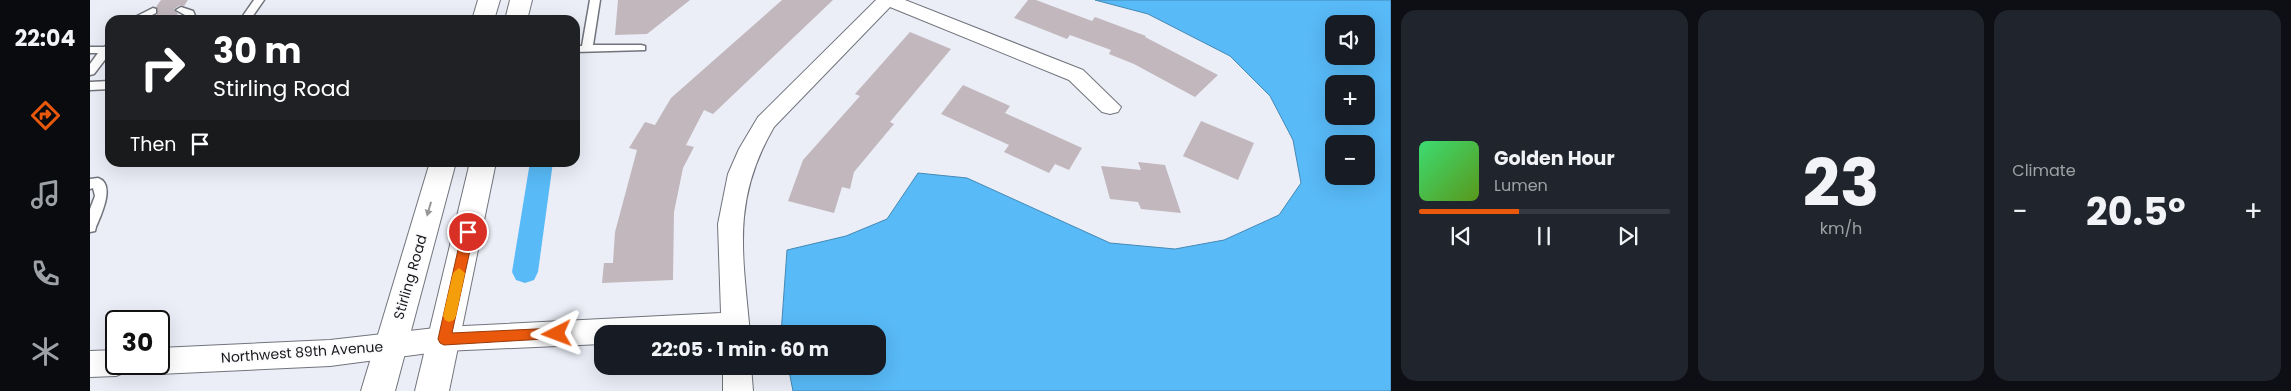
<!DOCTYPE html>
<html lang="en">
<head>
<meta charset="utf-8">
<style>
	body { margin:0; font-family:Poppins,sans-serif; background:#20242c; color:#f1f3f6; height:100vh; display:flex; flex-direction:column; font-size:19px; white-space:nowrap }
	* { box-sizing:border-box; margin:0 }
	p { font-size:16px; color:#9ea1a6 }
	.icon { flex:none; width:28px; height:28px; fill:none; stroke:currentColor; stroke-width:2; stroke-linecap:round; stroke-linejoin:round }
	.map { position:relative; flex:1; overflow:hidden }
	.side { display:flex; flex-direction:column; gap:10px; padding:10px; background:#0d0f14; width:900px }
	.side>* { flex:none }
	.hud { position:absolute; left:15px; top:15px; width:475px; height:152px; border-radius:15px; box-shadow:0 5px 20px #0002; background:#202124; color:#fff; overflow:hidden }
	.buttons { position:absolute; left:1235px; top:15px; display:grid; gap:10px }
	.buttons a { display:grid; place-items:center; width:50px; height:50px; border-radius:10px; background:#171b24; box-shadow:0 5px 20px #0002; font-size:25px }
	.speed { position:absolute; left:15px; top:310px; display:flex; gap:10px; font-size:25px; font-weight:700; text-align:center }
	.speed>* { display:grid; place-content:center; width:65px; height:65px; border-radius:50%; background:#171b24; box-shadow:0 5px 20px #0002; line-height:1 }
	.speed .limit { border:2px solid #111; border-radius:8px; background:#fff; color:#111 }
	.pin { position:absolute; display:grid; place-items:center; width:42px; height:42px; color:#fff; margin:-21px; border:2px solid #fff; border-radius:50%; box-shadow:0 1px 5px #0007 }
	.me { position:absolute; width:55px; margin:-28px; rotate:267deg; stroke-linejoin:round; filter:drop-shadow(0 0 4px #0008) }
	.turn { display:flex; align-items:center; gap:18px; height:105px; padding:0 25px; font-size:22px }
	.turn .icon { width:65px; height:65px; stroke-width:2.5 }
	.turn b { display:block; font-size:35px; line-height:42px }
	.then { display:flex; align-items:center; height:48px; padding:0 25px; background:#0003; gap:10px; font-size:19px }
	.big { font-size:38px; font-weight:700; line-height:1.1 }
	.side .tile { flex:1; display:flex; flex-direction:column; justify-content:center; gap:8px; min-width:0; padding:0 18px; border-radius:15px; background:#20242c }
	.side .dial { align-items:center; gap:0 }
	.dial b { font-size:65px; line-height:1 }
	.song { display:flex; align-items:center; gap:15px }
	.cover { width:60px; height:60px; border-radius:8px; background:linear-gradient(135deg,hsl(140 70% 55%),hsl(90 70% 35%)) }
	.played { height:5px; border-radius:2px; background:linear-gradient(90deg,#ea580c 40%,#363941 40%) }
	.keys { display:flex; justify-content:space-around; direction:ltr }
	.heat { display:flex; justify-content:space-between; align-items:center; font-size:28px; direction:ltr }
	.side .tiles { flex:1; display:grid; gap:10px; grid-template-columns:repeat(3,1fr) }
	.trip { position:absolute; left:504px; top:325px; width:292px; height:50px; border-radius:15px; background:#171b24; box-shadow:0 5px 20px #0002; font-weight:700; line-height:50px; text-align:center }
	main { display:flex; flex:1; min-height:0 }
	.tab-bar { display:flex; flex-direction:column; width:90px; justify-content:space-around; align-items:center; background:#090b0e; color:#9ea1a6 }
	.tab-bar .icon { width:35px; height:35px }
	.tab-bar .active { color:#ea580c }
	.tab-bar b { font-size:22px; color:#f1f3f6 }
	.map>svg:first-child { display:block }
	.water { fill:#58baf7; stroke:#4489b5; fill-rule:evenodd }
	.lines { fill:none; stroke-linecap:round; stroke-linejoin:round }
	.canal { fill:#58baf7; fill-rule:evenodd }
	.building { fill:#c1b7bc }
	.service-casing { stroke:#72747c; stroke-width:3 }
	.minor-casing { stroke:#72747c; stroke-width:2 }
	.primary-casing { stroke:#72747c; stroke-width:2 }
	.service { fill:#fff; fill-rule:evenodd }
	.minor { fill:#fff; fill-rule:evenodd }
	.primary { fill:#fff; fill-rule:evenodd }
	.oneway { fill:#979798 }
	.route { fill:#ea580c; stroke:#983908 }
	.slow { fill:#f59e0b }
	.labels { text-anchor:middle; stroke-width:4; stroke-linejoin:round; paint-order:stroke }
	.street-label { font-size:14px; fill:#17181b; stroke:#fbfbfd }
</style>
</head>
<body>
<main>
<nav class="tab-bar">
<b>22:04</b>
<svg class="icon active" aria-label="directions" viewBox="0 0 24 24"><path d="M12 3l9 9-9 9-9-9zM9 14v-3h6M13 9l2 2-2 2"/></svg>
<svg class="icon" aria-label="music" viewBox="0 0 24 24"><path d="M9 18V5l10-2v13"/><circle cx="6" cy="18" r="3"/><circle cx="16" cy="16" r="3"/></svg>
<svg class="icon" aria-label="phone" viewBox="0 0 24 24"><path d="M5 4h4l2 5-3 2q2 4 5 5l2-3 5 2v4C11 20 4 13 5 4z"/></svg>
<svg class="icon" aria-label="climate" viewBox="0 0 24 24"><path d="M12 3v18M4 7l16 10M4 17L20 7"/></svg>
</nav>
<div class="map">
<svg width="1301" height="391" viewBox="0 0 1301 391">
	<rect width="100%" height="100%" fill="#ebeef7"/>
	<path class="water" d="M 1005,0 L 1301,0 L 1301,391 L 703,391 L 698,366 L 788,366 L 788,334 L 691,334 L 697,250 L 756,236 L 797,219 L 828,173 L 877,178 L 1020,243 L 1085,249 L 1134,240 L 1189,215 L 1211,183 L 1203,140 L 1180,96 L 1140,56 L 1058,14 ZM 1244,24 L 1276,24 L 1276,56 L 1244,56 ZM 1244,84 L 1276,84 L 1276,116 L 1244,116 ZM 1244,144 L 1276,144 L 1276,176 L 1244,176 Z"/>
	<g class="lines">
		<path class="canal" d="M 440,162 L 463,162 L 448,272 L 444,280 L 435,283 L 426,280 L 422,272 Z"/>
	</g>
	<g class="building">
		<path d="M 71,0 L 98,0 L 94,6 L 90,5 L 84,9 L 88,14 L 84,19 L 57,20 L 67,15 L 66,7 Z"/>
		<path d="M 528,0 L 600,0 L 557,34 L 525,35 Z"/>
		<path d="M 692,0 L 743,0 L 623,114 L 614,110 L 596,145 L 604,147 L 593,168 L 584,212 L 583,280 L 512,283 L 514,263 L 523,263 L 525,232 L 547,150 L 539,148 L 555,122 L 565,125 L 581,98 Z"/>
		<path d="M 938,0 L 946,0 L 1002,21 L 1005,17 L 1056,36 L 1055,37 L 1128,75 L 1105,97 L 1044,64 L 1019,54 L 1021,50 L 980,35 L 977,39 L 924,18 Z"/>
		<path d="M 820,32 L 861,49 L 800,122 L 804,124 L 764,172 L 760,189 L 752,187 L 744,213 L 698,201 L 713,160 L 770,96 L 765,94 Z"/>
		<path d="M 873,85 L 920,106 L 915,113 L 992,148 L 979,170 L 965,164 L 959,173 L 914,152 L 919,145 L 851,114 Z"/>
		<path d="M 1111,121 L 1164,143 L 1148,180 L 1093,156 Z"/>
		<path d="M 1048,162 L 1075,165 L 1091,213 L 1051,209 L 1048,202 L 1020,199 L 1011,166 L 1051,170 Z"/>
	</g>
	<g class="lines">
		<g class="service-casing">
			<g id="service">
				<path d="M 164,0 L 174,0 L 160,20 L 150,20 Z"/>
				<path d="M 500,0 L 510,0 L 503,45 L 551,45 L 555,46 L 555,50 L 485,52 L 485,46 L 492,46 Z"/>
				<path d="M 91,7 L 103,11 L 107,20 L 97,20 L 95,15 L 86,10 Z"/>
				<path d="M 63,8 L 66,9 L 66,13 L 52,20 L 39,20 Z"/>
				<path d="M 20,43 L 20,53 L 4,74 L 0,75 L 0,64 L 8,53 L 0,53 L 0,47 L 14,47 Z"/>
				<path d="M 20,81 L 20,89 L 0,90 L 0,82 Z"/>
				<path d="M 8,178 C 26,184 11,215 6,227 L 5,231 L 0,232 L 0,209 L 5,196 L 3,188 L 0,189 L 0,179 Z"/>
			</g>
		</g>
		<g class="minor-casing">
			<g id="minor">
				<path d="M 786,0 L 815,0 L 993,70 L 1031,107 L 1028,112 L 1020,114 L 1012,112 L 979,80 L 800,7 L 684,127 C 641,201 653,254 660,334 L 512,334 L 512,344 L 354,351 L 240,366 L 69,374 L 59,370 L 56,364 L 69,364 L 69,348 L 240,340 L 354,327 L 631,313 L 628,224 L 638,174 L 649,149 L 668,117 Z"/>
				<path d="M 26,350 L 26,364 L 40,364 L 36,372 L 26,376 L 0,377 L 0,351 Z"/>
				<path d="M 633,366 L 661,366 L 663,391 L 633,391 Z"/>
			</g>
		</g>
		<g class="primary-casing">
			<g id="primary">
				<path d="M 388,0 L 410,0 L 404,20 L 382,20 Z"/>
				<path d="M 420,0 L 442,0 L 437,20 L 415,20 Z"/>
				<path d="M 340,162 L 366,162 L 305,391 L 271,391 Z"/>
				<path d="M 380,162 L 406,162 L 359,391 L 325,391 Z"/>
			</g>
		</g>
		<use href="#service" class="service"/>
		<use href="#minor" class="minor"/>
		<use href="#primary" class="primary"/>
	</g>
	<defs><path id="oneway-solid" d="M-6-.8H1V-3.2L6.5 0L1 3.2V.8H-6Z" transform="scale(1.25)"/></defs>
	<use class="oneway" href="#oneway-solid" transform="translate(339 209) rotate(106)"/>
	<path class="route" d="M 378,227 L 384,232 L 362,333 L 467,328 L 471,329 L 473,334 L 471,338 L 354,345 L 350,343 L 348,339 L 372,232 Z"/>
	<path class="slow" d="M 369,268 L 375,273 L 366,316 L 364,320 L 359,322 L 355,320 L 353,316 L 363,273 Z"/>
	<g class="labels">
		<g class="street-label">
			<text transform="translate(320 277) rotate(-74)" y="5">Stirling Road</text>
			<text transform="translate(212 352) rotate(-4)" y="5">Northwest 89th Avenue</text>
		</g>
	</g>
</svg>
<div class="buttons">
<a><svg class="icon" aria-label="sound" viewBox="0 0 24 24"><path d="M4 9h4l5-4v14l-5-4H4zM17 9q2 3 0 6"/></svg></a>
<a>+</a>
<a>−</a>
</div>
<div class="speed"><div class="limit">30</div></div>
<div class="pin" style="left:378px;top:232px;background:#d93025"><svg class="icon" aria-label="arrive" viewBox="0 0 24 24"><path d="M6 21V4h12l-3 4 3 4H6"/></svg></div>
<svg class="me" style="left:467px;top:334px" viewBox="-20 -20 40 40"><path d="M0-17L14 15 0 8-14 15z" fill="#ea580c" stroke="#fff" stroke-width="4"/></svg>
<div class="trip">22:05 · 1 min · 60 m</div>
<div class="hud">
<div class="turn"><svg class="icon" aria-label="right" viewBox="0 0 24 24"><path d="M7 20v-9h11M14 6l5 5-5 5"/></svg><div><b>30 m</b>Stirling Road</div></div>
<div class="then">Then<svg class="icon" aria-label="arrive" viewBox="0 0 24 24"><path d="M6 21V4h12l-3 4 3 4H6"/></svg></div>
</div>
</div>
<section class="side">
<div class="tiles">
<div class="tile">
<div class="song"><i class="cover"></i><div><b>Golden Hour</b><p>Lumen</p></div></div>
<div class="played"></div>
<div class="keys"><svg class="icon" aria-label="previous" viewBox="0 0 24 24"><path d="M18 5L8 12l10 7zM5 5v14"/></svg><svg class="icon" aria-label="pause" viewBox="0 0 24 24"><path d="M8 5v14M16 5v14"/></svg><svg class="icon" aria-label="next" viewBox="0 0 24 24"><path d="M6 5l10 7-10 7zM19 5v14"/></svg></div>
</div>
<div class="tile dial"><b>23</b><p>km/h</p></div>
<div class="tile"><p>Climate</p>
<div class="heat"><a>−</a><b class="big">20.5°</b><a>+</a></div>
</div>
</div>
</section>
</main>
</body>
</html>
